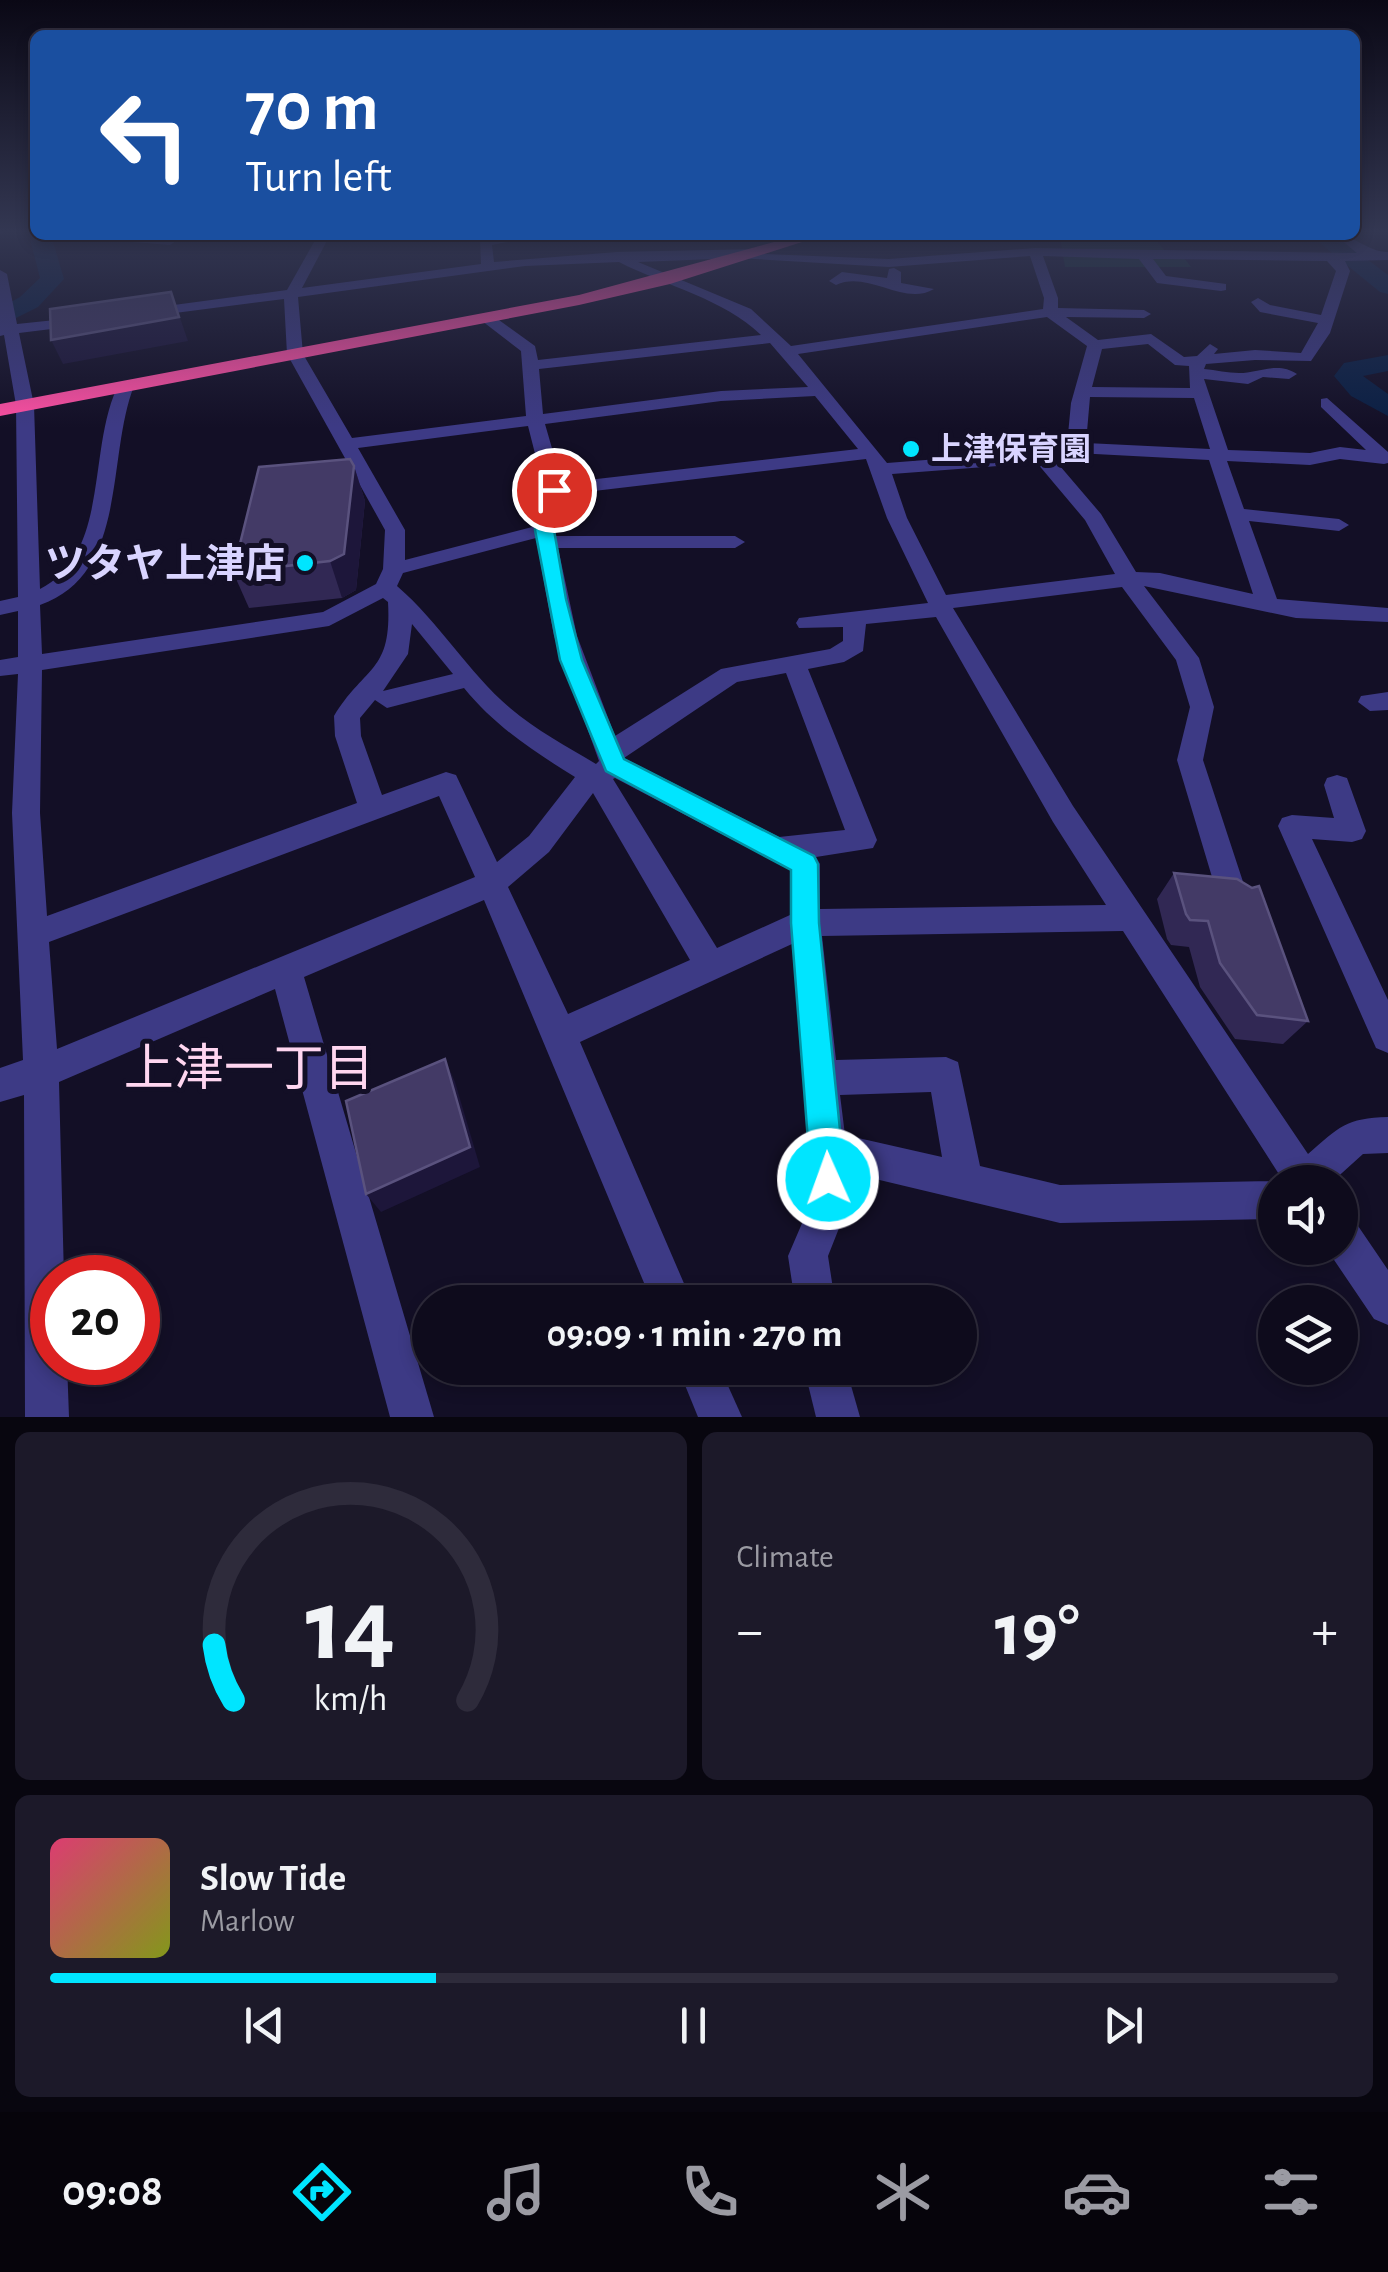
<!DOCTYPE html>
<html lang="en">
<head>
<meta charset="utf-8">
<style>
	body { margin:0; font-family:"Alegreya Sans","Noto Sans JP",sans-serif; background:#1c1929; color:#f1f3f6; height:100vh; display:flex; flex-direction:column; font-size:38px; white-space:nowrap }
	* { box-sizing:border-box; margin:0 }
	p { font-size:32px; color:#9b9ba3 }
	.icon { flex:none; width:55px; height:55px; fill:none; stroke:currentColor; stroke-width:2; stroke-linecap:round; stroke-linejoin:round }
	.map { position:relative; height:1417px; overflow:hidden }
	.drawer { display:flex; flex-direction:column; gap:15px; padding:15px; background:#08060f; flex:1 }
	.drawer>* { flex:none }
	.guide { position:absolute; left:30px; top:30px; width:1330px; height:210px; border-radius:15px; box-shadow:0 5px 15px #0003,0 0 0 2px #2e2b3b; background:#1a4fa0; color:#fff; overflow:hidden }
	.controls { position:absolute; left:1258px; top:1165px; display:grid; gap:20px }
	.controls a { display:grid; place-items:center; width:100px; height:100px; border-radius:50%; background:#0e0b1c; box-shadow:0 5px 15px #0003,0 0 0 2px #2e2b3b; font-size:50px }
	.speed { position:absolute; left:30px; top:1255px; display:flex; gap:20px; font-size:50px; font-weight:700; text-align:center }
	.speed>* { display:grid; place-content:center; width:130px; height:130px; border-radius:50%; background:#0e0b1c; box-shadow:0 5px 15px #0003,0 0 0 2px #2e2b3b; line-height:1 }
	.speed .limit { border:15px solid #d22; background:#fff; color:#111 }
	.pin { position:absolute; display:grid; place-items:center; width:85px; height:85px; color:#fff; margin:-42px; border:5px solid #fff; border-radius:50%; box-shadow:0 2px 10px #0007 }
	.me { position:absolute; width:110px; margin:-55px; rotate:358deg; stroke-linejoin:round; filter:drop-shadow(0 0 8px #0008) }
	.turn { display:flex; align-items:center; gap:35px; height:210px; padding:0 50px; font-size:45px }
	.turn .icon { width:130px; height:130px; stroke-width:2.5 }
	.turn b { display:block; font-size:70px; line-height:85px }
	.big { font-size:75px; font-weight:700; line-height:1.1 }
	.drawer .widget { flex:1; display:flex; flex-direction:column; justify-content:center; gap:15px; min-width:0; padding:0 35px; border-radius:15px; background:#1c1929 }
	.drawer .dial { align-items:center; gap:0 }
	.dial svg { height:260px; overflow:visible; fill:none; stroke:#2e2b3b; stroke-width:7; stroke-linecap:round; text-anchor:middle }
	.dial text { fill:#f1f3f6; stroke:none }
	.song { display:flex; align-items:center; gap:30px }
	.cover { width:120px; height:120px; border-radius:15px; background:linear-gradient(135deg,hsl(340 70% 55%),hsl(70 70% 35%)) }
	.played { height:10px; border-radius:5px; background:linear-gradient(90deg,#00e5ff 30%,#2e2b3b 30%) }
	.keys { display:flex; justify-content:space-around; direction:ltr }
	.heat { display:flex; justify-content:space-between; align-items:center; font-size:55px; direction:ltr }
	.drawer .tiles { flex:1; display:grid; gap:15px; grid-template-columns:1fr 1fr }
	.widget:last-child { grid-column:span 2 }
	.trip { position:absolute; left:412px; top:1285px; width:565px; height:100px; border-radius:50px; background:#0e0b1c; box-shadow:0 5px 15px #0003,0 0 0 2px #2e2b3b; font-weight:700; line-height:100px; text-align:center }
	.menu { display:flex; height:160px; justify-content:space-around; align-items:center; background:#06040b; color:#9b9ba3 }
	.menu .icon { width:70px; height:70px }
	.menu .active { color:#00e5ff }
	.menu b { font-size:45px; color:#f1f3f6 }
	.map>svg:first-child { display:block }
	.green { fill:#12302f }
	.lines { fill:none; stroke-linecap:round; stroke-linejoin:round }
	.river { fill:#0a1f44; fill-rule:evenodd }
	.minor { fill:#3d3a85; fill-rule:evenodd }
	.highway { fill:#ff4fa3; fill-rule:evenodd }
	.wall { fill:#312854 }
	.shaded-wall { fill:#1d163a }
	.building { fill:#433a66; stroke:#5a527e; stroke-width:2.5 }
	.route { fill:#00e5ff; stroke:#0095a6; stroke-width:2.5 }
	.poi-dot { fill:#00e5ff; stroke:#130f26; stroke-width:4 }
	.labels { text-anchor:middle; stroke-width:10; stroke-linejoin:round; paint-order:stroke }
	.far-poi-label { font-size:32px; font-weight:bold; fill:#d9d4ff; stroke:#130f26; text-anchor:start }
	.poi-label { font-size:40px; font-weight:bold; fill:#d9d4ff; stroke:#130f26; text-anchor:end }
	.near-neighbourhood-label { font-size:50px; fill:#ffd6f0; stroke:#130f26 }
</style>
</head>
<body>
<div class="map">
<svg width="1388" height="1417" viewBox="0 0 1388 1417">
	<rect width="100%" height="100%" fill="#130f26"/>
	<path class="green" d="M 1060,236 L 1155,239 L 1170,257 L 1184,258 L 1191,267 L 1065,267 Z"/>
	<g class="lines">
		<g class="river">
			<path d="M 35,230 L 35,235 L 51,235 L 64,279 L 38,307 L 0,326 L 0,308 L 20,297 L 40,278 L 29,235 Z"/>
			<path d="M 1310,235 L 1335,235 L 1388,275 L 1388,294 L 1380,292 Z"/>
			<path d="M 1388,355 L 1388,371 L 1363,376 L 1388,394 L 1388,416 L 1351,396 L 1334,376 L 1344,363 Z"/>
		</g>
		<g class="minor">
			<path d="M 0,230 L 9,230 L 0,234 Z"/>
			<path d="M 88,235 L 143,235 L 176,241 L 170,245 L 94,239 Z"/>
			<path d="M 318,235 L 330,235 L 302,288 L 481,264 L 480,239 L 517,235 L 517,240 L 492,245 L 494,262 L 617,252 L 758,249 L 764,254 L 889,259 L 1035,248 L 1357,253 L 1335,235 C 1356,235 1367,252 1388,252 L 1388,260 L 1345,261 L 1350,271 L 1330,333 L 1311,361 L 1255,360 L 1206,364 L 1204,369 C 1216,370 1228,373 1239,373 C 1259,373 1278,361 1297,374 L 1289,379 L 1263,377 L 1248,384 L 1204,379 L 1228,450 L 1310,453 L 1340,447 L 1366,450 L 1321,407 L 1321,399 L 1327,398 L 1388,452 L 1388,463 L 1384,464 L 1340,459 L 1310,465 L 1227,461 L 1244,509 L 1339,519 L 1349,525 L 1339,531 L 1249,521 L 1277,599 L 1388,608 L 1388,622 L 1296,618 L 1144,586 L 1199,658 L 1214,707 L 1203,760 L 1248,897 L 1244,906 L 1233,910 L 1222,906 L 1218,897 L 1177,760 L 1190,707 L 1176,660 L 1122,587 L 953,608 L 1073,806 L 1308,1154 C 1339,1127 1346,1118 1388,1117 L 1388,1153 L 1363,1154 L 1332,1182 L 1284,1182 L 1123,931 L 822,936 L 836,1060 L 946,1057 L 958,1062 L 980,1166 L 1060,1185 L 1275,1181 L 1278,1182 L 1275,1182 L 1275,1219 L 1060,1223 L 846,1172 L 847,1208 L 828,1256 L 835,1302 L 795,1302 L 788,1256 L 809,1207 L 810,1149 L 792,944 L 580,1042 L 692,1302 L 652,1302 L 484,900 L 304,977 L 434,1417 L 390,1417 L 275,989 L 59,1082 L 64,1278 L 52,1278 L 52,1362 L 67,1362 L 69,1417 L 25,1417 L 24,1095 L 0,1102 L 0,1068 L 23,1060 L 12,813 L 18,674 L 0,676 L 0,660 L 18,657 L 18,611 L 0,615 L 0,601 L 18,597 L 16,405 L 4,335 L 0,336 L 0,270 L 7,274 L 17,324 L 84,317 L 91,321 L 84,325 L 19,333 L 34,405 L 40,589 C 112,553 86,444 120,382 L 134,386 C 106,457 129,574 40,605 L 42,654 L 323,612 L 376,584 L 383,569 L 385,530 L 287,354 L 284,299 L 144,317 L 137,313 L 144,309 L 287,290 ZM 1030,256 L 1044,298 L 1043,309 L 791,346 L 751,309 L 638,262 L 739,258 L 889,267 ZM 1043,256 L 1139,259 L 1157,283 L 1221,291 L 1226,290 L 1226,284 L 1166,276 L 1153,259 L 1327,261 L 1336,271 L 1321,315 L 1270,305 L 1258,298 L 1251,302 L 1260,312 L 1318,323 L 1301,353 L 1255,350 L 1214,354 L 1218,349 L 1210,344 L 1197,356 L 1184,357 L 1151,334 L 1098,340 L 1066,317 L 1144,318 L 1151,314 L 1144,310 L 1058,308 L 1058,298 ZM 619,262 C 666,286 724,299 761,335 L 538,360 L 535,346 L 492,315 L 482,315 L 482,321 L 521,351 L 526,416 L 352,438 L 303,354 L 298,297 L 525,266 ZM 1047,317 L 1087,346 L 1071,403 L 1067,445 L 1042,451 L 887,463 L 798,354 ZM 770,343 L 808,387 L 721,391 L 543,414 L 539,369 ZM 1148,344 L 1175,365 L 1189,366 L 1190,388 L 1092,387 L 1102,349 ZM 815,396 L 858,449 L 562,483 L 545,424 L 721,401 ZM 1090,397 L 1194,398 L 1210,449 L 1086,443 ZM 528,426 L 544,489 L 535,500 L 536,526 L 405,560 L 405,530 L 358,448 ZM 1076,453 L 1209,460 L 1253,594 L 1160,573 L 1136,572 L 1101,514 L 1054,459 ZM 866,459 L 887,518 L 928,603 L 799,618 L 796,623 L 799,628 L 843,627 L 843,641 L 830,649 L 721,669 L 615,736 L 577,636 L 558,548 L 735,548 L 745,542 L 735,536 L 556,536 L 555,501 L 560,495 ZM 1037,463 L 1085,520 L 1115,574 L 946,595 L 907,518 L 892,474 ZM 536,538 L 554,636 L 599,761 L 596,764 C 566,746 536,730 510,708 C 468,672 439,622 397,586 L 403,573 ZM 383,598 L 388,602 C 392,673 365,665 334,716 L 335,736 L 357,803 L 47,916 L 40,813 L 42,670 L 329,626 ZM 936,617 L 1053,822 L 1106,905 L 820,909 L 820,864 L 816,857 L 873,848 L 877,840 L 808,669 L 844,662 L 863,651 L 866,624 ZM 412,624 L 453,674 L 383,691 L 408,654 ZM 786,673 L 845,830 L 779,837 L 624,758 L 737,682 ZM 464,688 C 496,727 533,751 575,777 L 529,836 L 497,862 L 456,775 L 446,772 L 382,795 L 361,736 L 360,718 L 375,700 L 387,708 ZM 615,778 L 790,870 L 790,915 L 717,948 L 613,779 ZM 593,793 L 690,960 L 568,1014 L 508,887 L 549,852 ZM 439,796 L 475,877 L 57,1049 L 49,942 ZM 931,1092 L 942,1157 L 845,1135 L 840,1095 Z"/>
			<path d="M 894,268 L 901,272 L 901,283 L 934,289 C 904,307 868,270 836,285 L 829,281 L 842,272 L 887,278 L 889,269 Z"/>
			<path d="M 1388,692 L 1388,710 L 1370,711 L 1358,702 L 1361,696 Z"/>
			<path d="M 1337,775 L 1347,778 L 1366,831 L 1362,839 L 1352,842 L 1312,839 L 1388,1000 L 1388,1053 L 1376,1048 L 1278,826 L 1282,818 L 1292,815 L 1334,818 L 1324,785 L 1327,778 Z"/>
			<path d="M 1340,1215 L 1354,1220 L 1388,1270 L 1388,1325 L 1374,1319 L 1326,1248 L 1340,1248 Z"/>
			<path d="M 678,1368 L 720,1368 L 742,1417 L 698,1417 Z"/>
			<path d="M 804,1368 L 846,1368 L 860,1417 L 816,1417 Z"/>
		</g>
		<path class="highway" d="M 800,235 L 824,235 L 670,284 L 579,305 L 0,416 L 0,404 L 579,295 Z"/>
	</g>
	<g class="wall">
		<path d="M 354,466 L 365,501 L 356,590 L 342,598 L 249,608 L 233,572 Z"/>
		<path d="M 1174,873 L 1308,1021 L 1283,1044 L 1235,1039 L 1200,987 L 1189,947 L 1171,945 L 1167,939 L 1157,899 Z"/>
	</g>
	<g class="shaded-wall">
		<path d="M 171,292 L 188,341 L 63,364 L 51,340 Z"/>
		<path d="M 354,466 L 365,501 L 356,590 L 342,598 L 330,561 Z"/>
		<path d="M 445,1059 L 455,1082 L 480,1167 L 381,1212 L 366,1194 Z"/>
	</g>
	<g class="building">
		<path d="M 171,292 L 179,317 L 51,340 L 50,309 Z"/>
		<path d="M 350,459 L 354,466 L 344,554 L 330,561 L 233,572 L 259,467 Z"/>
		<path d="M 1174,873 L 1237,879 L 1252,888 L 1259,886 L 1308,1021 L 1257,1015 L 1220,963 L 1208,921 L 1190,920 L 1186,914 Z"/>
		<path d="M 445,1059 L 470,1147 L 366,1194 L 346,1101 Z"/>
	</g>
	<linearGradient id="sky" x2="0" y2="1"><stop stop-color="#0a0815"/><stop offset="0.54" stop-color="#333752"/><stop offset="1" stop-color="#333752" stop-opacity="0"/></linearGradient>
	<rect width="1388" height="428" fill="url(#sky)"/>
	<path class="route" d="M 554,485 L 563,490 L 554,501 L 554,530 L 566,599 L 582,660 L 624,759 L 814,856 L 818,864 L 819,923 L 845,1179 L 840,1191 L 828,1196 L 816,1191 L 811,1179 L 791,923 L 791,870 L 606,771 L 560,660 L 535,530 L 536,500 Z"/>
	<g class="poi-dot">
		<circle cx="911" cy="449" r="10"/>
		<circle cx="305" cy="563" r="10"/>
	</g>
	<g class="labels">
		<g class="far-poi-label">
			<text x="931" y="460">上津保育園</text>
		</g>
		<g class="poi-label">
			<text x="285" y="577">ツタヤ上津店</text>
		</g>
		<g class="near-neighbourhood-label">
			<text x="249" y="1085">上津一丁目</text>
		</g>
	</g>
</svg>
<div class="controls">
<a><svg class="icon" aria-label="sound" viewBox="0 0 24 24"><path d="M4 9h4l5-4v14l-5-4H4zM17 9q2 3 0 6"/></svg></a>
<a><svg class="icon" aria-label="layers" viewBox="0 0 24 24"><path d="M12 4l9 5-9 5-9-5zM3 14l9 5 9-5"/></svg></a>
</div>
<div class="speed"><div class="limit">20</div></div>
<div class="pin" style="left:554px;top:490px;background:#d93025"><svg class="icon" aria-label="arrive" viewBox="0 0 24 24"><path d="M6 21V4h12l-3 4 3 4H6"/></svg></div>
<svg class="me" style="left:828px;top:1179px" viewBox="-20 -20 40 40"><circle r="17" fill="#00e5ff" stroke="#fff" stroke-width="3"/><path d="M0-11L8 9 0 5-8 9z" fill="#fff"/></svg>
<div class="trip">09:09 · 1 min · 270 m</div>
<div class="guide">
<div class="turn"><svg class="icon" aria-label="left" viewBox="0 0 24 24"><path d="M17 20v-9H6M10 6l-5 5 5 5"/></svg><div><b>70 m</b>Turn left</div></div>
</div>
</div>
<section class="drawer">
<div class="tiles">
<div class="widget dial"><svg viewBox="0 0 100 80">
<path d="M14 69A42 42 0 1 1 86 69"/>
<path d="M14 69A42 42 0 0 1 8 52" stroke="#00e5ff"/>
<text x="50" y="56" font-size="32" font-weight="700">14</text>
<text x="50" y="72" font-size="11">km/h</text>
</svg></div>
<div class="widget"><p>Climate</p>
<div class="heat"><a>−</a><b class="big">19°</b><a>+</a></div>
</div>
<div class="widget">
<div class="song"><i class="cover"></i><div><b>Slow Tide</b><p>Marlow</p></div></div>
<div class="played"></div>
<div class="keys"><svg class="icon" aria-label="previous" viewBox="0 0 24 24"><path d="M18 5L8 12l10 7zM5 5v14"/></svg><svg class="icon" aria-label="pause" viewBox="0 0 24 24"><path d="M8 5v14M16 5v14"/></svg><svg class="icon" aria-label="next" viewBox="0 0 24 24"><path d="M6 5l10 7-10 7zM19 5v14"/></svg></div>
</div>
</div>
</section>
<nav class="menu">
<b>09:08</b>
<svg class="icon active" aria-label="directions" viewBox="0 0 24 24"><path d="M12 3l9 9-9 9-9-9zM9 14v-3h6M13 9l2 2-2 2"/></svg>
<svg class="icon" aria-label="music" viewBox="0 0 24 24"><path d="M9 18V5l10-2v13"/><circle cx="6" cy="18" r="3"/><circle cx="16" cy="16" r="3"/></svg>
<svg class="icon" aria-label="phone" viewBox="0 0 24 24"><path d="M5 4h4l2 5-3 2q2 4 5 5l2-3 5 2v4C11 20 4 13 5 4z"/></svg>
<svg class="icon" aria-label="climate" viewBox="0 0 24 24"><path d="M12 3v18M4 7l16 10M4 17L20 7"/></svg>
<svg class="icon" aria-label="car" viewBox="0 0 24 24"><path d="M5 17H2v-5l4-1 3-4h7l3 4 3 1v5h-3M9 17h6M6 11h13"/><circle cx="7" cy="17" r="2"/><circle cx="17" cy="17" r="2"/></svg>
<svg class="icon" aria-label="filters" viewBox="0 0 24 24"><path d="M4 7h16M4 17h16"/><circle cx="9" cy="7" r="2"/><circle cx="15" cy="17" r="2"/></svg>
</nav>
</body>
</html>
